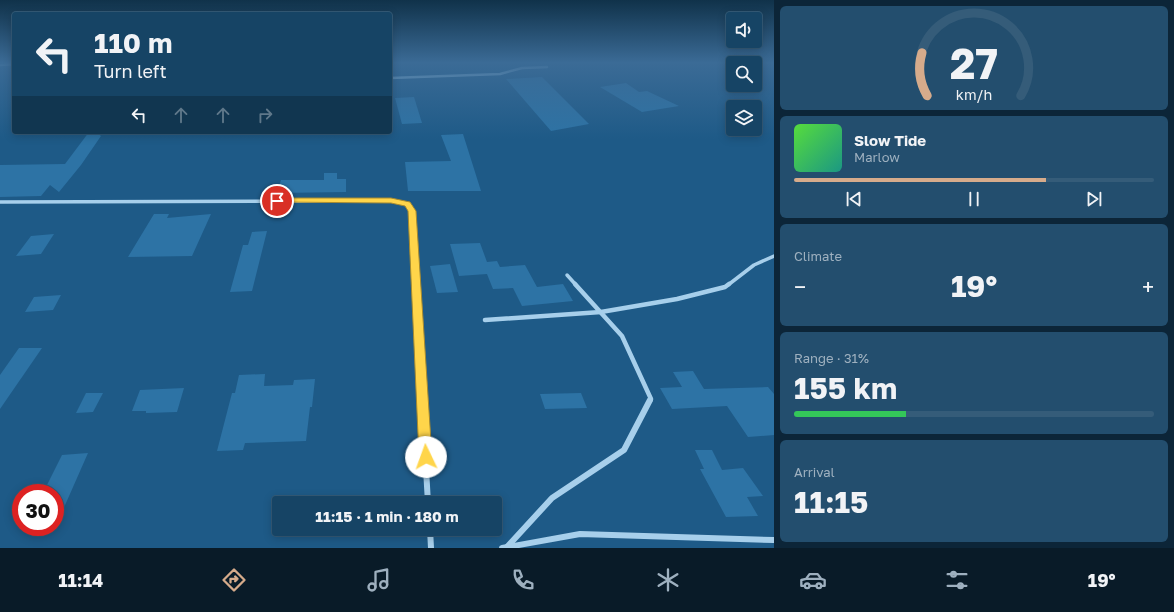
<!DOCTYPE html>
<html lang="en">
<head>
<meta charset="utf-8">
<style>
	body { margin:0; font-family:"Golos Text",sans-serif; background:#234e6e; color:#f1f3f6; height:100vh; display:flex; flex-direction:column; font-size:15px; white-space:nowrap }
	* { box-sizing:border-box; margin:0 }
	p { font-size:13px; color:#9eb0bf }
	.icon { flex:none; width:22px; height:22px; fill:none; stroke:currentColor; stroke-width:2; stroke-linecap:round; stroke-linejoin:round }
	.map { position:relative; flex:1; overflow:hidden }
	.side { display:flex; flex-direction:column; gap:6px; padding:6px; background:#0c2538; width:400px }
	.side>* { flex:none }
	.guide { position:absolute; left:12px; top:12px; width:380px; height:122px; border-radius:4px; box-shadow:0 2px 10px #0003,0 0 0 1px #355c79; background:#164465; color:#f1f3f6; overflow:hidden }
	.fabs { position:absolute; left:726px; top:12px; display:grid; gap:8px }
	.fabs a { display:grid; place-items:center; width:36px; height:36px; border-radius:4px; background:#164465; box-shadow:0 2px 10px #0003,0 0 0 1px #355c79; font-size:20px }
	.speed { position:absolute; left:12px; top:484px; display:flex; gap:8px; font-size:20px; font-weight:700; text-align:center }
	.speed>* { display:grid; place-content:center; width:52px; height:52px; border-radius:50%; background:#164465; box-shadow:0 2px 10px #0003,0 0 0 1px #355c79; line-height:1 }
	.speed .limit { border:6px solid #d22; background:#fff; color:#111 }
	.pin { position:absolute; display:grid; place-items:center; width:34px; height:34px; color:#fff; margin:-17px; border:2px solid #fff; border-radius:50%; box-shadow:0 1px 4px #0007 }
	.me { position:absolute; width:44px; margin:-22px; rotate:357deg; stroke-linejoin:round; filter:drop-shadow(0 0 3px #0008) }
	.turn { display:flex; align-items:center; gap:14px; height:84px; padding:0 16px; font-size:18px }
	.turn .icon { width:52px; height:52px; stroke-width:2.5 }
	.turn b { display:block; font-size:28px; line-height:34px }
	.lanes { display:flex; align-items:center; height:38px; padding:0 16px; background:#0003; justify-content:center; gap:20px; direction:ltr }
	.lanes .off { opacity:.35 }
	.big { font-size:30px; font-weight:700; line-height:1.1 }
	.side .widget { flex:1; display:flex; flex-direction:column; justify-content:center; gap:6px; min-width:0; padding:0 14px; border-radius:6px; background:#234e6e }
	.side .dial { align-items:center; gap:0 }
	.dial svg { height:104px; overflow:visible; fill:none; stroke:#355c79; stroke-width:7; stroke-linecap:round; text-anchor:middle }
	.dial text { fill:#f1f3f6; stroke:none }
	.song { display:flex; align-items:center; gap:12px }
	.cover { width:48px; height:48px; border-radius:6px; background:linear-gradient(135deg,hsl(110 70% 55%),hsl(170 70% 35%)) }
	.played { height:4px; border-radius:2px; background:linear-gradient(90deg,#d6ab8b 70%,#355c79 70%) }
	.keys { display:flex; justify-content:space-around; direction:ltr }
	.heat { display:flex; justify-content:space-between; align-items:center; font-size:22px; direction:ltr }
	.charge { height:6px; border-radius:3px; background:linear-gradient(90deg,#34c759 31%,#355c79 0) }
	.trip { position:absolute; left:272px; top:496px; width:230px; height:40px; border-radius:4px; background:#164465; box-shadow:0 2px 10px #0003,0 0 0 1px #355c79; font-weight:700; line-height:40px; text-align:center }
	.tabs { display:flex; height:64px; justify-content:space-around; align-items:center; background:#091b28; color:#9eb0bf }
	.tabs .icon { width:28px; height:28px }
	.tabs .on { color:#d6ab8b }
	.tabs b { font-size:18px; color:#f1f3f6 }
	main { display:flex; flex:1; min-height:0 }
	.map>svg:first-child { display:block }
	.building { fill:#2d73a5 }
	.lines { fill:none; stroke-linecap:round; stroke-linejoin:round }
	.street-far3 { stroke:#a7cfeb; stroke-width:2.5 }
	.street-far2 { stroke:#a7cfeb; stroke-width:3.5 }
	.street-far1 { stroke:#a7cfeb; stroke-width:4.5 }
	.street { stroke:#a7cfeb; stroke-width:6 }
	.route { fill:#ffd54a; stroke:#a68a30 }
</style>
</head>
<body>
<main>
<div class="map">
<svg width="774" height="548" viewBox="0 0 774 548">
	<rect width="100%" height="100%" fill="#1e5a87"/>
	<g class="building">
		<path d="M 542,77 L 589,124 L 551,131 L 506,79 Z"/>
		<path d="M 626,83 L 639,92 L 647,91 L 679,106 L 642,112 L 600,87 Z"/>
		<path d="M 414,97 L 422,123 L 402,124 L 395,98 Z"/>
		<path d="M 89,132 L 96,132 L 101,136 L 81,165 L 59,192 L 50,185 L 41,196 L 0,197 L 0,165 L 65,164 Z"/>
		<path d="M 463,134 L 481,191 L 408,191 L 405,162 L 451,161 L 441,135 Z"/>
		<path d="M 324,173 L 337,173 L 337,179 L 346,179 L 346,192 L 277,193 L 281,180 L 324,180 Z"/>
		<path d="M 154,214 L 169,214 L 167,218 L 211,214 L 192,256 L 128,257 Z"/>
		<path d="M 267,231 L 252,291 L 230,292 L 243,245 L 248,245 L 252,232 Z"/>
		<path d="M 54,234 L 41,254 L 16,256 L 31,236 Z"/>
		<path d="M 480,243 L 487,262 L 497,261 L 500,267 L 525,265 L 537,287 L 563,284 L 573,301 L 522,306 L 513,288 L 493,289 L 487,274 L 459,276 L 450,244 Z"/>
		<path d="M 450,264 L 458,292 L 437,293 L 430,266 Z"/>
		<path d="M 61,295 L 53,310 L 25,312 L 34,297 Z"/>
		<path d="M 19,348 L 42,348 L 0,409 L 0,375 Z"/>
		<path d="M 693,371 L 704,389 L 768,387 L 774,394 L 774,435 L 748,437 L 727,406 L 672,409 L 660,388 L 682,387 L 673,372 Z"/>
		<path d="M 265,374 L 264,386 L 293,385 L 294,380 L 315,379 L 312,407 L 310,407 L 306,441 L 245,443 L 243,450 L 217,451 L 232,393 L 235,393 L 239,375 Z"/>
		<path d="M 184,388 L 177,412 L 146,413 L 146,411 L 132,411 L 140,390 Z"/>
		<path d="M 86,393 L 103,393 L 93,412 L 76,413 Z"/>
		<path d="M 581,393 L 587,408 L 545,409 L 540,394 Z"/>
		<path d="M 695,450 L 712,450 L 722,470 L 743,468 L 763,496 L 747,497 L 758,516 L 726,517 L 700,469 L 704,469 Z"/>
		<path d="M 88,453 L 55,528 L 55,493 L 43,493 L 62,455 Z"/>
	</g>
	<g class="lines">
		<g class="street-far3">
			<path d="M 0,65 L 14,64"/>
			<path d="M 390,78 L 500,74 L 522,68 L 547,67"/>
		</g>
		<g class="street-far2">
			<path d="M 0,202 L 391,201 L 407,204 L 412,211 L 416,285"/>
			<path d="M 567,275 L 576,285"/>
			<path d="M 728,285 L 754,265 L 774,256"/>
		</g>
		<g class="street-far1">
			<path d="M 416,284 L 422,401"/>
			<path d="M 575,284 L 622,336 L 651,399 L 650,401"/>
			<path d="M 485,320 L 601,312 L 677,299 L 725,287 L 729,284"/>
		</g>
		<g class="street">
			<path d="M 422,400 L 428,503"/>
			<path d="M 430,529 L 431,548"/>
			<path d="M 507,547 L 552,498 L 624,450 L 650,400"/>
			<path d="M 502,548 L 580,534 L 774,540"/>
		</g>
	</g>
	<linearGradient id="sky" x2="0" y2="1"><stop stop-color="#10324a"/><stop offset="0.45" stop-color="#3b6b96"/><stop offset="1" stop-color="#3b6b96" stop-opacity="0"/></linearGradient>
	<rect width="774" height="139" fill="url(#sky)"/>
	<path class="route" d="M 277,198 L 391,198 L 410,202 L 416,211 L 432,457 L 430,461 L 426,463 L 421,461 L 419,457 L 408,211 L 405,206 L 391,203 L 274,202 L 274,199 Z"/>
</svg>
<div class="fabs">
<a><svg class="icon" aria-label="sound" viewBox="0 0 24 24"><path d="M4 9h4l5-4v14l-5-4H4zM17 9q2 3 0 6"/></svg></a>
<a><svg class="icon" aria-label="search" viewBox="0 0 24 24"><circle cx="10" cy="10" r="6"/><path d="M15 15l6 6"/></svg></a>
<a><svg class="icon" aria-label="layers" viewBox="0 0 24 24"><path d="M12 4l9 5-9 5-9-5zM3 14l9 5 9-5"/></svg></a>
</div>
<div class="speed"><div class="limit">30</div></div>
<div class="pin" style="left:277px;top:201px;background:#d93025"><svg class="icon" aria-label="arrive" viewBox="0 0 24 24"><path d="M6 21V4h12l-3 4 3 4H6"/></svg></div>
<svg class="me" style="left:426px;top:457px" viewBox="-20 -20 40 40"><circle r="19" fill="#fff"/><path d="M0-13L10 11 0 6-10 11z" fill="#ffd54a"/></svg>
<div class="trip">11:15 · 1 min · 180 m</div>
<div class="guide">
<div class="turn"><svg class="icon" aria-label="left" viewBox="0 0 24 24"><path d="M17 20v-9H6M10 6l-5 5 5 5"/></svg><div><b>110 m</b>Turn left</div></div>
<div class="lanes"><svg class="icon" aria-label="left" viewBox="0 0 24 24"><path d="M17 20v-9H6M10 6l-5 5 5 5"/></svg><svg class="icon off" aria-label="ahead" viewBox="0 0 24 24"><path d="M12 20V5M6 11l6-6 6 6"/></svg><svg class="icon off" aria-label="ahead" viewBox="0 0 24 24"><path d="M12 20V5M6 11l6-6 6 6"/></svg><svg class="icon off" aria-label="right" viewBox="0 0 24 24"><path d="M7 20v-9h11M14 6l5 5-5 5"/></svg></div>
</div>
</div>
<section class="side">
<div class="widget dial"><svg viewBox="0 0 100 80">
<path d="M14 69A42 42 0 1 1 86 69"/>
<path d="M14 69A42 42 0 0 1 10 36" stroke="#d6ab8b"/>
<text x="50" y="56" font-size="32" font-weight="700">27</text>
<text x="50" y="72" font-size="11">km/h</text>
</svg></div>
<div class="widget">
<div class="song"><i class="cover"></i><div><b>Slow Tide</b><p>Marlow</p></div></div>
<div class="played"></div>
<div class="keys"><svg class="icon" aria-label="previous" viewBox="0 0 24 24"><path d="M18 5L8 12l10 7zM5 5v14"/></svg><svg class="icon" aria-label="pause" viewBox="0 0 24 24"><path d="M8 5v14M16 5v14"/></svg><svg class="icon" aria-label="next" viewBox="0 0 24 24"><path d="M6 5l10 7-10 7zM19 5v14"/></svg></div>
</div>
<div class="widget"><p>Climate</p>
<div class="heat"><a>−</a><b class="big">19°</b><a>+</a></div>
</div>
<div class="widget"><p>Range · 31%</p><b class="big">155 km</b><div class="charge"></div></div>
<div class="widget"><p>Arrival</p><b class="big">11:15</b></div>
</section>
</main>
<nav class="tabs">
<b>11:14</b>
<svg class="icon on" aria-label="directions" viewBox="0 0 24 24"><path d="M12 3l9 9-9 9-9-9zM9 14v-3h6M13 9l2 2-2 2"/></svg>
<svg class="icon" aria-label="music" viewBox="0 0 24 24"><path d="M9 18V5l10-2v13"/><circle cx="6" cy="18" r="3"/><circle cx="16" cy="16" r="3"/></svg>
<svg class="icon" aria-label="phone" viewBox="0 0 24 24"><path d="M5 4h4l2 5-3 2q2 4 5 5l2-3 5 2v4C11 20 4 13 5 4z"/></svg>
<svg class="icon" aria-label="climate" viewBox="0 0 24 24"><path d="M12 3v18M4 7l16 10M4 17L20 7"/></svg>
<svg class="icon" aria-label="car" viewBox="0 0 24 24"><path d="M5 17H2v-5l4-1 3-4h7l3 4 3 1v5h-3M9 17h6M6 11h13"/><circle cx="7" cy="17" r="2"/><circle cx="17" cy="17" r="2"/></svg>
<svg class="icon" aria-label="filters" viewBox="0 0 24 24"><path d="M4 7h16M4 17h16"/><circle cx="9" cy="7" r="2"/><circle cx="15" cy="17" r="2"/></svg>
<b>19°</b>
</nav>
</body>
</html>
